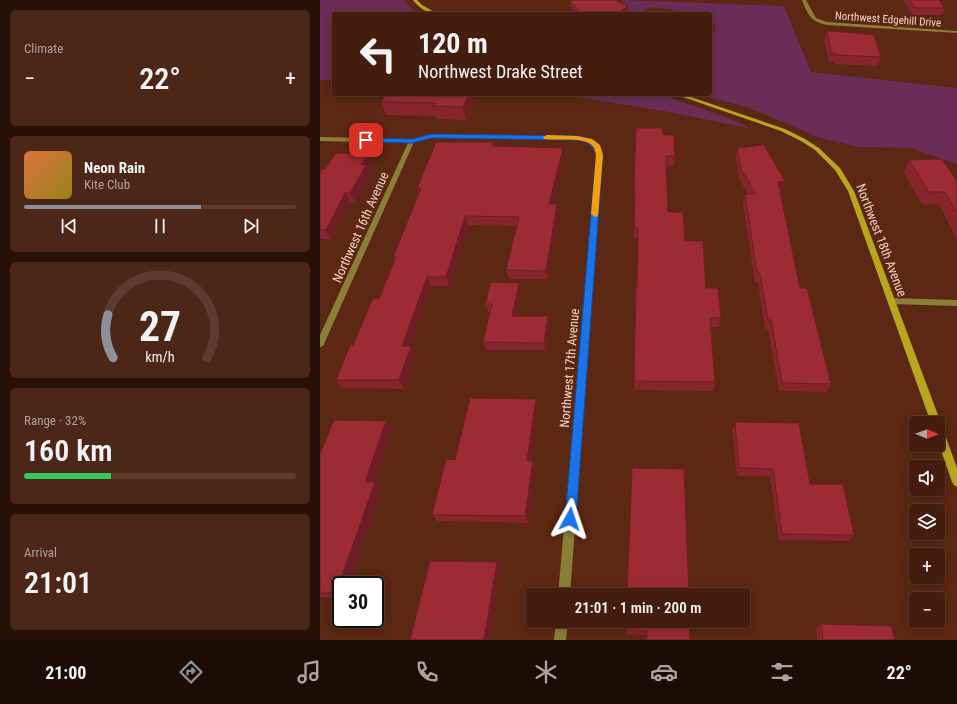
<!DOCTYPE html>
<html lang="en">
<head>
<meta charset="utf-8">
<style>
	body { margin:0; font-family:"Roboto Condensed",sans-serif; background:#4c2617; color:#f1f3f6; height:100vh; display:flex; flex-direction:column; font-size:15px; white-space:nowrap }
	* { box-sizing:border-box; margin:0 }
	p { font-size:13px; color:#b0a29e }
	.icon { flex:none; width:22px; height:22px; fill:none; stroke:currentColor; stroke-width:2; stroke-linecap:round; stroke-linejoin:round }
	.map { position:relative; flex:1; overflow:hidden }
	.panel { display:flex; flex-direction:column; gap:10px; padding:10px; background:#261008; width:320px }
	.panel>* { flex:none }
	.top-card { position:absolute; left:12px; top:12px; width:380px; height:84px; border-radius:4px; box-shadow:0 2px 10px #0003,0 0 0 1px #5d3b2e; background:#451d0e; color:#f1f3f6; overflow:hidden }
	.needle { width:26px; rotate:91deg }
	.controls { position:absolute; left:589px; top:416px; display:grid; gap:8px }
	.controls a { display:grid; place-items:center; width:36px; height:36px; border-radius:4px; background:#451d0e; box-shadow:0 2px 10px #0003,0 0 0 1px #5d3b2e; font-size:20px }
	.speed { position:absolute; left:12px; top:576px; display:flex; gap:8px; font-size:20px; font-weight:700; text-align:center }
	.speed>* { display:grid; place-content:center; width:52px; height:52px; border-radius:50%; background:#451d0e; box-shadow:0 2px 10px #0003,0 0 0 1px #5d3b2e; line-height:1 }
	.speed .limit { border:2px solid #111; border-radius:6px; background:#fff; color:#111 }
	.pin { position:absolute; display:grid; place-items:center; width:34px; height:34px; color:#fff; margin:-17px; border-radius:8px; box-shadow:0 2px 6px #0006 }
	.me { position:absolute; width:44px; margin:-22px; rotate:5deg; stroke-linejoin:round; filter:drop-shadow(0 0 3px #0008) }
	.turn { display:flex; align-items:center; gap:14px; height:84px; padding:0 20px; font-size:18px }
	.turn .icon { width:52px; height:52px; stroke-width:2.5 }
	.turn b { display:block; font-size:28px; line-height:34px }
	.big { font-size:30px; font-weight:600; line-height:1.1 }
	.panel .widget { flex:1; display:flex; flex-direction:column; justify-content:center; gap:6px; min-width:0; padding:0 14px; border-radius:6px; background:#4c2617 }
	.panel .dial { align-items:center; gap:0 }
	.dial svg { height:104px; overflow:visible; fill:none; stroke:#5d3b2e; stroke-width:7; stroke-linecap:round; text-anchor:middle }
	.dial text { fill:#f1f3f6; stroke:none }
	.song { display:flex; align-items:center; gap:12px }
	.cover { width:48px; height:48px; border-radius:6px; background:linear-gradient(135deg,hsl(20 70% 55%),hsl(50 70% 35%)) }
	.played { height:4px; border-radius:2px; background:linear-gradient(90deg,#8c9099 65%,#5d3b2e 65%) }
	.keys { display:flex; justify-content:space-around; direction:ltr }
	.heat { display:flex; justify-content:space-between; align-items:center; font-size:22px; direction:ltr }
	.charge { height:6px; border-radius:3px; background:linear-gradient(90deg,#34c759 32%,#5d3b2e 0) }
	.trip { position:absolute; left:206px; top:588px; width:224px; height:40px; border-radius:4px; background:#451d0e; box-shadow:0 2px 10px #0003,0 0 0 1px #5d3b2e; font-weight:600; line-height:40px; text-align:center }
	.tabs { display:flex; height:64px; justify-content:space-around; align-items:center; background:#1c0c06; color:#b0a29e }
	.tabs .icon { width:28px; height:28px }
	.tabs .on { color:#8c9099 }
	.tabs b { font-size:18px; color:#f1f3f6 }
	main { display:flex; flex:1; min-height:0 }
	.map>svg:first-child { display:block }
	.green { fill:#6b2c57 }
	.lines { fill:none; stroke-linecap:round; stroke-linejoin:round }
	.street { fill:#8a7f37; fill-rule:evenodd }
	.secondary { fill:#b8a61f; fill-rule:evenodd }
	.wall { fill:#86252c }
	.shaded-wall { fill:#6d1e24 }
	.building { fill:#9c2b33; stroke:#6d1e24 }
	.route { fill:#1a73e8; stroke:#114b97 }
	.slow { fill:#f59e0b }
	.labels { text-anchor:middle; stroke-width:4; stroke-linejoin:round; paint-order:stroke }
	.far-street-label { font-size:11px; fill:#f3d1c5; stroke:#5c2713 }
	.street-label { font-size:13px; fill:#f3d1c5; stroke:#5c2713 }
</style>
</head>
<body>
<main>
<section class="panel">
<div class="widget"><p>Climate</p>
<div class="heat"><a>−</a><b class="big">22°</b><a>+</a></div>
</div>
<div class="widget">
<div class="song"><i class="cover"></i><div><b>Neon Rain</b><p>Kite Club</p></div></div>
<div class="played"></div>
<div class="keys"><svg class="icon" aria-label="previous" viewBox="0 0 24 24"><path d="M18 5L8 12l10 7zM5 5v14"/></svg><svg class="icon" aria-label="pause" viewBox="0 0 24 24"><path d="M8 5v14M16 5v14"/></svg><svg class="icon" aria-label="next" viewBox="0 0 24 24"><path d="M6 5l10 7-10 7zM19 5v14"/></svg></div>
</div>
<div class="widget dial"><svg viewBox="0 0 100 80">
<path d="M14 69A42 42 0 1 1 86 69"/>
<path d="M14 69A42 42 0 0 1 10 36" stroke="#8c9099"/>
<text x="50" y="56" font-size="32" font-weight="700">27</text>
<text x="50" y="72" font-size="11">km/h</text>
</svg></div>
<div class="widget"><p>Range · 32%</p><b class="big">160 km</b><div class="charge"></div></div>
<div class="widget"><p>Arrival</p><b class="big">21:01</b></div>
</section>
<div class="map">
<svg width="637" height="640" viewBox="0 0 637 640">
	<rect width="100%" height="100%" fill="#5c2713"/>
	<g class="green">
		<path d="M 0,0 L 84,0 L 84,2 L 95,11 L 103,14 L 14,14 L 14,80 L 0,80 Z"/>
		<path d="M 302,0 L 464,6 L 491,72 L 637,88 L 637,164 L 591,148 L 539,147 L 500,138 L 427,107 L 376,94 L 390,94 L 390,36 L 394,33 L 396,26 L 390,22 L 390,14 L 379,14 L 332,7 L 317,14 L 308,14 Z"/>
		<path d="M 239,94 L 340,94 L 416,121 L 431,129 L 350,112 Z"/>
	</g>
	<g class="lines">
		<g class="street">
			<path d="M 482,0 L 486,0 L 496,18 L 507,22 L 637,31 L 637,33 L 507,25 C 490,21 488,15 482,0 Z"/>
			<path d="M 112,134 L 257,136 C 271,139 277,141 283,155 L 250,595 L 238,595 L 277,155 C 273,145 268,142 257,140 L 112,138 L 94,142 L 4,344 L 3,346 L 0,347 L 0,335 L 88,143 L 0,141 L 0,137 L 92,139 Z"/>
			<path d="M 571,298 L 637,300 L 637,306 L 571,304 L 567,301 Z"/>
			<path d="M 236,621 L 248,621 L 246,640 L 234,640 Z"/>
		</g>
		<g class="secondary">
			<path d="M 93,0 L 97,0 L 102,5 L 118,14 C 108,14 99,8 93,0 Z"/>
			<path d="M 354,94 L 362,94 L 465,129 L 485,139 L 499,148 L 520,168 L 534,191 L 621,423 L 619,425 L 623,429 L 637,468 L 637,487 L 634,485 L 632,482 L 618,442 L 618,423 L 611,423 L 528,191 L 515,170 L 495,150 L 481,141 L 461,131 Z"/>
		</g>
	</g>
	<g class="wall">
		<path d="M 583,0 L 619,0 L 625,8 L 622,15 L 593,15 Z"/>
		<path d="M 250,1 L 308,13 L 307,14 L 256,14 L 251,8 Z"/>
		<path d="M 507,31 L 561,57 L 558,66 L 514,64 L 514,62 L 509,62 L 504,40 Z"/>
		<path d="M 66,94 L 158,94 L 146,120 L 117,119 L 116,116 L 66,115 L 61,102 Z"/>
		<path d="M 343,135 L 355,156 L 354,166 L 346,166 L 348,212 L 365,241 L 386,288 L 401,318 L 399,327 L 391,327 L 395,382 L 394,391 L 314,390 L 318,238 L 314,238 L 315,203 L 314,195 L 314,186 Z"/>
		<path d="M 174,146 L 244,157 L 233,204 L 239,213 L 228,279 L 189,279 L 186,270 L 196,226 L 148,225 L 129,286 L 111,286 L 90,346 L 91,346 L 95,355 L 84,389 L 22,388 L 16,380 L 33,345 L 59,299 L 75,261 L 73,257 L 99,194 L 97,188 Z"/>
		<path d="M 417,148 L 463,190 L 460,190 L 480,288 L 511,384 L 507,392 L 459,391 L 448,329 L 445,329 L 438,282 L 435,282 L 423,204 L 425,194 L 428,194 L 419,179 L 416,158 Z"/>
		<path d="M 48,154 L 52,163 L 48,169 L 50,174 L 35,202 L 30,202 L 11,239 L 2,239 L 0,243 L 0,173 L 5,169 Z"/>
		<path d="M 589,160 L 637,181 L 637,240 L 619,204 L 602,205 L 584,173 Z"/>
		<path d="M 199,283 L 201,290 L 196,316 L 229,324 L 225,350 L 166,350 L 163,342 L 170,312 L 168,312 L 165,304 Z"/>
		<path d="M 218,407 L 210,461 L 213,461 L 215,468 L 208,523 L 117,521 L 112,515 L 135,460 Z"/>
		<path d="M 415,422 L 490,484 L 534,535 L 529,541 L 459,540 L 450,476 L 417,476 L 412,430 Z"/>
		<path d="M 72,429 L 54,482 L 61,489 L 29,585 L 21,585 L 21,598 L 0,597 L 0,454 Z"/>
		<path d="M 21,619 L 53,619 L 51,625 L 18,626 L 13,623 Z"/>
		<path d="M 306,621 L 370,640 L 327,635 L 306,634 Z"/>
		<path d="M 501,624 L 575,640 L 497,640 L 496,628 Z"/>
	</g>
	<g class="shaded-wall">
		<path d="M 308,6 L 308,13 L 307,14 L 297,14 Z"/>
		<path d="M 149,94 L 158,94 L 146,120 L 143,107 Z"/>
		<path d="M 243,148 L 244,157 L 231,213 L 229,204 Z"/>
		<path d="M 48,154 L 52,163 L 48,169 L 50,174 L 35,202 L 30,193 L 41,165 Z"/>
		<path d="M 465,181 L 463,190 L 456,191 L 458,182 Z"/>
		<path d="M 25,193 L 30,202 L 11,239 L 6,230 Z"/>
		<path d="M 237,204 L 239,213 L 228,279 L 226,271 Z"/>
		<path d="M 145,216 L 148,225 L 129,286 L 126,277 Z"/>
		<path d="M 0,236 L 2,239 L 0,243 Z"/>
		<path d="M 107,277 L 111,286 L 87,355 L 82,346 Z"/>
		<path d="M 199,283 L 201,290 L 194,324 L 192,316 Z"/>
		<path d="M 228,316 L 229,324 L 225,350 L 224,343 Z"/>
		<path d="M 91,346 L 95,355 L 84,389 L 79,380 Z"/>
		<path d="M 216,399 L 218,407 L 209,468 L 207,461 Z"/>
		<path d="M 66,421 L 72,429 L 52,489 L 45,482 Z"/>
		<path d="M 213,461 L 215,468 L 208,523 L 205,516 Z"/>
		<path d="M 55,482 L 61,489 L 29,585 L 21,585 L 21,596 L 16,593 Z"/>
		<path d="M 177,562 L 180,568 L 169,640 L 164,640 Z"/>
		<path d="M 55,602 L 57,603 L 55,610 Z"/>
		<path d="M 48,619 L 53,619 L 51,625 L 47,623 Z"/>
	</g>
	<g class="building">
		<path d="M 255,0 L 294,0 L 308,6 L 297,14 L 262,14 L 250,1 Z"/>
		<path d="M 590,0 L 619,0 L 625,8 L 595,8 Z"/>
		<path d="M 507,31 L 536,33 L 554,35 L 561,57 L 516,55 L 516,53 L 511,53 Z"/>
		<path d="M 66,94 L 149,94 L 143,107 L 113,106 L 115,103 L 61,102 Z"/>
		<path d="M 316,128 L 342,128 L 343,135 L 354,135 L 355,156 L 346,156 L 348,212 L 363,212 L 365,241 L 383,241 L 386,288 L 398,288 L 401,318 L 390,318 L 395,382 L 314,381 L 316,287 L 317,287 L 318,228 L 314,228 L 315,195 L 314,186 Z"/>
		<path d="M 116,142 L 173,142 L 172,146 L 243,148 L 229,204 L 237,204 L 226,271 L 186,270 L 199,217 L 145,216 L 126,277 L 107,277 L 82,346 L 91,346 L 79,380 L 16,380 L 30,345 L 33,345 L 53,298 L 59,299 L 76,257 L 73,257 L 101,188 L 97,188 Z"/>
		<path d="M 444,145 L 465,181 L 458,182 L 480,288 L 487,288 L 511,384 L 462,383 L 451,320 L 448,320 L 440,273 L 437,273 L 425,194 L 436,194 L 421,169 L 417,148 Z"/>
		<path d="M 16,153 L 48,154 L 41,165 L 46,165 L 30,193 L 25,193 L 6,230 L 0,230 L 0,173 L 2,169 L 5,169 Z"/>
		<path d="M 622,159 L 637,181 L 637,214 L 625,192 L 609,192 L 589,160 Z"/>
		<path d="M 171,282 L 199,283 L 192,316 L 228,316 L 224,343 L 163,342 L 172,304 L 165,304 Z"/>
		<path d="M 150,398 L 216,399 L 207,461 L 213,461 L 205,516 L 112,515 L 126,459 L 135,460 Z"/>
		<path d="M 14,420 L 66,421 L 45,482 L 55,482 L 16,593 L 0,593 L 0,454 Z"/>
		<path d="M 415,422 L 479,423 L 490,484 L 523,484 L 534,535 L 462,534 L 453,469 L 419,468 Z"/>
		<path d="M 312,468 L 364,469 L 369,595 L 307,595 Z"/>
		<path d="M 110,561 L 177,562 L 164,640 L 90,640 Z"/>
		<path d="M 20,601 L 21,601 L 21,619 L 48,619 L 47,623 L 13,623 Z"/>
		<path d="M 306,621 L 369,621 L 370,640 L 327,640 L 327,631 L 306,630 Z"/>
		<path d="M 501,624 L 571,626 L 575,640 L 503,640 Z"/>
	</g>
	<path class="route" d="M 112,134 L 257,136 C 273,139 278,139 283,155 L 256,519 L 255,523 L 250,525 L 246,523 L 245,519 L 276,155 C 273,144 268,142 257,140 L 112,138 L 92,143 L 46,142 L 43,140 L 46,138 L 92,139 Z"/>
	<path class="slow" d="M 227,135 L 257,136 L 272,139 L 280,145 L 283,155 L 278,216 L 275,217 L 271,214 L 276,155 C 275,152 275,148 273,146 C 264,136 236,141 224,139 L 223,137 Z"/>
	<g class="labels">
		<g class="far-street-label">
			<text transform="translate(568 19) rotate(4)" y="4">Northwest Edgehill Drive</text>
		</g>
		<g class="street-label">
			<text transform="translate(40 227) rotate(-66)" y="5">Northwest 16th Avenue</text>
			<text transform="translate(562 240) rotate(69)" y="5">Northwest 18th Avenue</text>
			<text transform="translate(249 368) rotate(-85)" y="5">Northwest 17th Avenue</text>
		</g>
	</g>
</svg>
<div class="controls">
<a><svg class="needle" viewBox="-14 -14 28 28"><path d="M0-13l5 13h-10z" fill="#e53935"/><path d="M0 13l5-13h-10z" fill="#b0a29e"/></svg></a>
<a><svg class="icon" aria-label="sound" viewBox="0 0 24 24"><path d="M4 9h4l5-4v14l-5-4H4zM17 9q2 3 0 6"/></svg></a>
<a><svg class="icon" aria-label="layers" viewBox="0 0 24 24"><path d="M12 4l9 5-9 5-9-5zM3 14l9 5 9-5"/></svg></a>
<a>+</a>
<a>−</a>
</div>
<div class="speed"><div class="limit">30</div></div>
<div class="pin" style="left:46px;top:140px;background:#d93025"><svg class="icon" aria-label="arrive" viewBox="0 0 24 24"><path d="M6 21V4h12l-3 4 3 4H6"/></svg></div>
<svg class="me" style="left:250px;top:519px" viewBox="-20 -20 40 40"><path d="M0-17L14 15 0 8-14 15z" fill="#1a73e8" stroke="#fff" stroke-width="4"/></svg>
<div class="trip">21:01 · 1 min · 200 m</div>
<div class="top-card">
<div class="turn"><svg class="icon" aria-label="left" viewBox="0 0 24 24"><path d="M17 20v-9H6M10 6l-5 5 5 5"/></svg><div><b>120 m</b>Northwest Drake Street</div></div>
</div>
</div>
</main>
<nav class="tabs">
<b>21:00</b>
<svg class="icon on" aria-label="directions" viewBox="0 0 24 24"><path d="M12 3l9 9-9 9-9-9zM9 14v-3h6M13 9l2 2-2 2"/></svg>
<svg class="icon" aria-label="music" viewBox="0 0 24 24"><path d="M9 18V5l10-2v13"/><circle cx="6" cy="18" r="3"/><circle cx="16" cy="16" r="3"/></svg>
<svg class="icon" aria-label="phone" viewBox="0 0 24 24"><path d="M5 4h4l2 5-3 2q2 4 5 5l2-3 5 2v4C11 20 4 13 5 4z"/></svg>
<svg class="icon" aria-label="climate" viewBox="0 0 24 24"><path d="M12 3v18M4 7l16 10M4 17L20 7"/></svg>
<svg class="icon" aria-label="car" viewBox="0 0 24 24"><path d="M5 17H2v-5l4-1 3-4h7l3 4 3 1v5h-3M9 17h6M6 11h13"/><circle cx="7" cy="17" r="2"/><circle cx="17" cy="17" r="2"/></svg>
<svg class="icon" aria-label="filters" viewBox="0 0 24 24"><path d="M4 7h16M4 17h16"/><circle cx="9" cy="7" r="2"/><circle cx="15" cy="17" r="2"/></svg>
<b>22°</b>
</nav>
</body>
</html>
